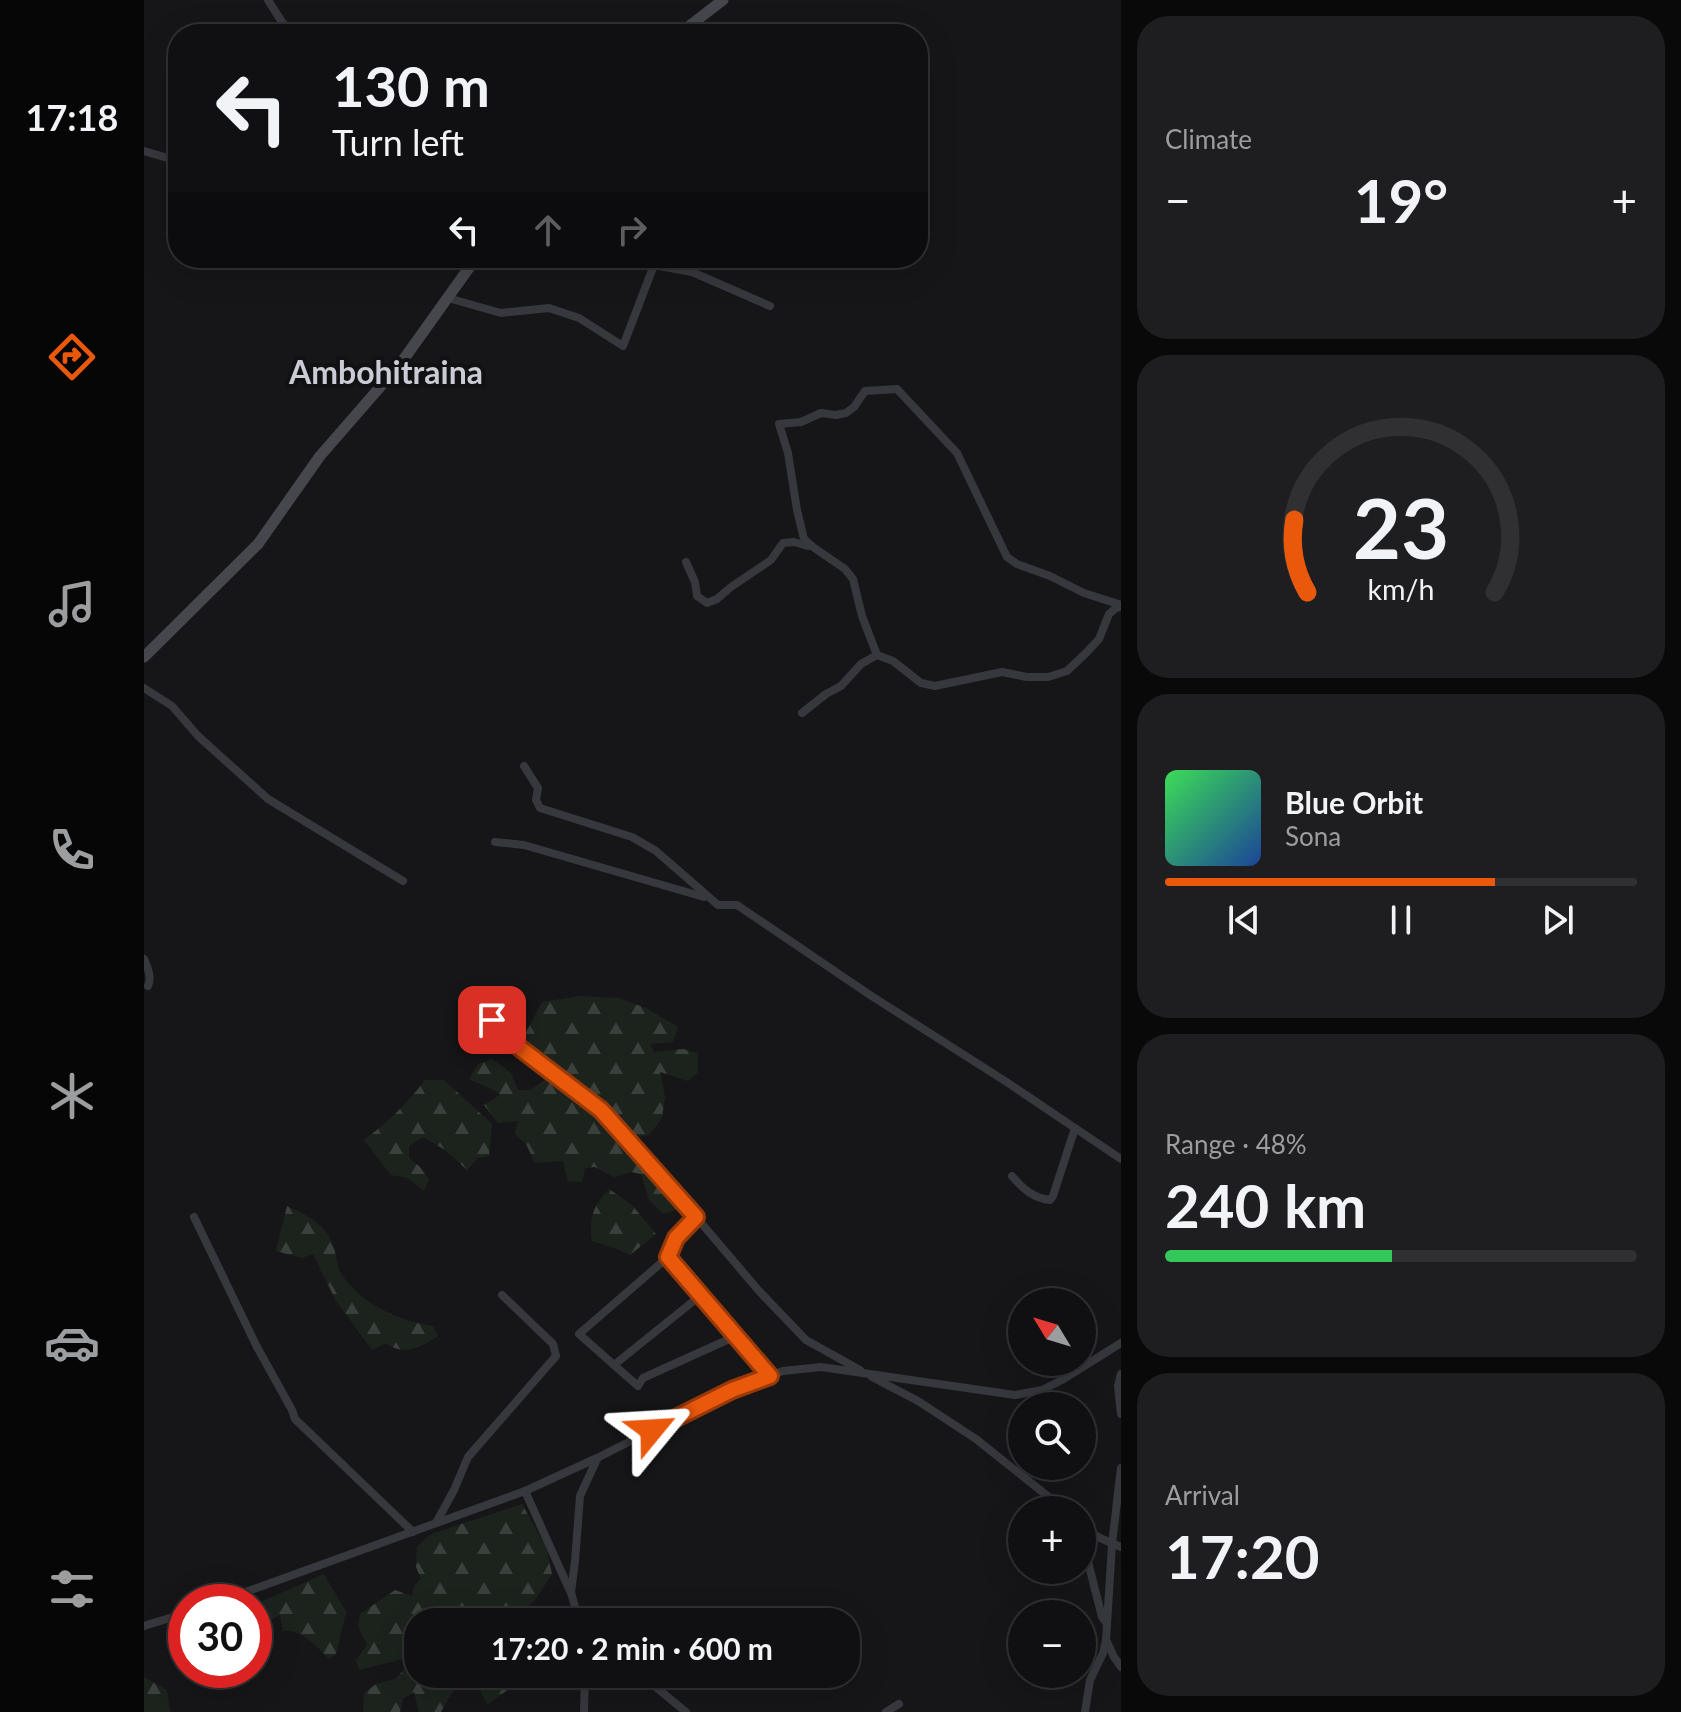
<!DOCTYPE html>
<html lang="en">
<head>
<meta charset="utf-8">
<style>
	body { margin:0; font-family:Lato,sans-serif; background:#1e1e20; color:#f1f3f6; height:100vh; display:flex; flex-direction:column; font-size:30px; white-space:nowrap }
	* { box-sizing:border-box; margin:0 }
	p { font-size:26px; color:#9c9d9f }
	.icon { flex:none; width:44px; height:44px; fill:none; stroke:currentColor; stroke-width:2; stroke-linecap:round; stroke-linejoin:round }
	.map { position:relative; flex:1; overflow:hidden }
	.details { display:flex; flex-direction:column; gap:16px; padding:16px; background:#09090a; width:560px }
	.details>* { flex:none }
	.banner { position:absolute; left:24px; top:24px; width:760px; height:244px; border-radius:32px; box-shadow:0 8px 32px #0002,0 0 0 2px #303032; background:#101012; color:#f1f3f6; overflow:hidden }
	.needle { width:52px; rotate:308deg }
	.buttons { position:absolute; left:864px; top:1288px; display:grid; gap:16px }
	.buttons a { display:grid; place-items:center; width:88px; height:88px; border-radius:50%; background:#101012; box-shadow:0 8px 32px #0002,0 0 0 2px #303032; font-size:40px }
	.speed { position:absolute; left:24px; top:1584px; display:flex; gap:16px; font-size:40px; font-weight:700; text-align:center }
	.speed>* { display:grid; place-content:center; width:104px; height:104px; border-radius:50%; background:#101012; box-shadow:0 8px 32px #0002,0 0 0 2px #303032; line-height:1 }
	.speed .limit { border:12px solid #d22; background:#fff; color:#111 }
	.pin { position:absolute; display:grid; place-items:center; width:68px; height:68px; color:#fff; margin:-34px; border-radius:16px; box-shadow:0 4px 12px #0006 }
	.me { position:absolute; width:88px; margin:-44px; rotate:63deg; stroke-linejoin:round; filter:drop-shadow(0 0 6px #0008) }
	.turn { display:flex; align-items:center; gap:28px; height:168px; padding:0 32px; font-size:36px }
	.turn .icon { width:104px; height:104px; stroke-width:2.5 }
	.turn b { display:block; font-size:56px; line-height:68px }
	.lanes { display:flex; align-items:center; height:76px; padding:0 32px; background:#0003; justify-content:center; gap:40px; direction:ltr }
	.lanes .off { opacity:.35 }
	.big { font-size:60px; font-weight:700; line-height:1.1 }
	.details .widget { flex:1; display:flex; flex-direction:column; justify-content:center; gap:12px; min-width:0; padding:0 28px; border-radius:32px; background:#1e1e20 }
	.details .dial { align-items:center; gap:0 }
	.dial svg { height:208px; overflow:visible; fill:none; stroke:#303032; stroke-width:7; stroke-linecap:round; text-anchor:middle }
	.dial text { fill:#f1f3f6; stroke:none }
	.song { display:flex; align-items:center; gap:24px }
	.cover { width:96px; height:96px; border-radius:12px; background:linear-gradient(135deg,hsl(130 70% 55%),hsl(220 70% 35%)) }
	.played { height:8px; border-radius:4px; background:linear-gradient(90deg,#ea580c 70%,#303032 70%) }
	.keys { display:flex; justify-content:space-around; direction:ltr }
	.heat { display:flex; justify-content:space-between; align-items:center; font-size:44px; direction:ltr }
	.charge { height:12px; border-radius:6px; background:linear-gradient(90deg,#34c759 48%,#303032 0) }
	.trip { position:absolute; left:260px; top:1608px; width:456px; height:80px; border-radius:32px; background:#101012; box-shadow:0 8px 32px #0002,0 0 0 2px #303032; font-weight:700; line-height:80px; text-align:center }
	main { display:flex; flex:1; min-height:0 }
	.tab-bar { display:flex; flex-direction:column; width:144px; justify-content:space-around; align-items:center; background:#060607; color:#9c9d9f }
	.tab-bar .icon { width:56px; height:56px }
	.tab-bar .active { color:#ea580c }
	.tab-bar b { font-size:36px; color:#f1f3f6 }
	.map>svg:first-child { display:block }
	.forest { fill:url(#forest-firs) }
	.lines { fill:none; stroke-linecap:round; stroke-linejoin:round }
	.street { stroke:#37383d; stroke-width:8 }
	.secondary { stroke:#45474d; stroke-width:11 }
	.route-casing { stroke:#983908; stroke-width:20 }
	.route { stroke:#ea580c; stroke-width:14 }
	.labels { text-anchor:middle; stroke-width:8; stroke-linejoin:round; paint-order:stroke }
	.quarter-label { font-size:32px; font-weight:bold; fill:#c9ccd4; stroke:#111113 }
</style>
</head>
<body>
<main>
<nav class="tab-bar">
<b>17:18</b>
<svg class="icon active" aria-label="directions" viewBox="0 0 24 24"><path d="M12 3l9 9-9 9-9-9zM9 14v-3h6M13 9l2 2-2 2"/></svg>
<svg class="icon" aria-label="music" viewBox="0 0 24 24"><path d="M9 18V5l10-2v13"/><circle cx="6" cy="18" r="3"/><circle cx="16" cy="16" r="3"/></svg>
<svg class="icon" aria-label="phone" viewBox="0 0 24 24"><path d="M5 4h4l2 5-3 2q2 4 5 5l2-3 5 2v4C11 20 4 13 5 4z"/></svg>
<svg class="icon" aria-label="climate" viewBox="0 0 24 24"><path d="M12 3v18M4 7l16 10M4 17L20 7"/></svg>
<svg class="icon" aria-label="car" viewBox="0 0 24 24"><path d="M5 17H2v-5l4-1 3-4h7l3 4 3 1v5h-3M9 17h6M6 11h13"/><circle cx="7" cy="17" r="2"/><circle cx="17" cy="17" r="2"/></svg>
<svg class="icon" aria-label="filters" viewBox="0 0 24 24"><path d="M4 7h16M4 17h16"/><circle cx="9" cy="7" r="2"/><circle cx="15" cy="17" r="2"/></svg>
</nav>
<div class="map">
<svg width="977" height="1712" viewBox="0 0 977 1712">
	<defs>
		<pattern id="forest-firs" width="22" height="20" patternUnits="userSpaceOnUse" patternTransform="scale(2)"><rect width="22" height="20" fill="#1c231d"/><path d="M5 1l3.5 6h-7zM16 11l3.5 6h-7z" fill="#3a403c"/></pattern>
	</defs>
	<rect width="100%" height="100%" fill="#161618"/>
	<g class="forest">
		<path d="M 436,996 L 474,998 L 502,1008 L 534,1027 L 529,1042 L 506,1044 L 510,1052 L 539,1049 L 554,1053 L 554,1072 L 544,1081 L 516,1072 L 521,1097 L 518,1118 L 505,1135 L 486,1138 L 516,1169 L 536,1195 L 532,1210 L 519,1214 L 505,1200 L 497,1174 L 487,1172 L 470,1177 L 451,1167 L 441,1168 L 438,1182 L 424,1181 L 419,1161 L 391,1163 L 382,1144 L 371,1134 L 374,1121 L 354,1123 L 340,1105 L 356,1095 L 350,1090 L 325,1079 L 334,1064 L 348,1059 L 367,1073 L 374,1090 L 386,1090 L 404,1078 L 399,1062 L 379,1038 L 398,1002 Z"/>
		<path d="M 281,1080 L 300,1080 L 348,1124 L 345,1156 L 334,1158 L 323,1170 L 301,1150 L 279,1137 L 265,1146 L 265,1158 L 275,1166 L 285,1179 L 280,1191 L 264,1178 L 247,1175 L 220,1140 C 244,1122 263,1104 281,1080 Z"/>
		<path d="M 465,1189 L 488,1205 L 512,1234 L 486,1255 L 473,1249 L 448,1241 C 445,1216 449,1207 465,1189 Z"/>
		<path d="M 143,1206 C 163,1215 181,1224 189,1245 C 193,1255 192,1267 198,1275 C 219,1305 253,1320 289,1326 L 294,1336 C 277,1347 260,1357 242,1343 L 228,1350 L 192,1301 L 169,1254 L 158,1258 L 132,1251 Z"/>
		<path d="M 378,1504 L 402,1547 L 408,1574 L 391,1600 L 376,1613 L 375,1622 L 274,1622 L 274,1674 L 370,1674 L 365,1689 L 343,1705 L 334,1686 L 317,1677 L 297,1712 L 275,1712 L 270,1692 L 259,1699 L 256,1712 L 219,1712 L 220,1693 L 232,1684 L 251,1679 L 264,1666 L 259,1659 L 215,1670 L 212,1660 L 223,1645 L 214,1626 L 216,1614 L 251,1590 L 268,1596 L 270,1586 L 277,1579 L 272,1567 L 273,1547 L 287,1534 Z"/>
		<path d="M 180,1574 L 202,1612 L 192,1654 L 185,1659 C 172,1646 158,1629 139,1631 L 136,1615 L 118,1624 L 124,1643 L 116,1649 L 110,1643 L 110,1605 Z"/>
		<path d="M 0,1677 L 23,1690 L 26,1712 L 0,1712 Z"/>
	</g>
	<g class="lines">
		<g class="street">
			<path d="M 124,0 L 138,22 L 149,34"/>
			<path d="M 0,151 L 34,161"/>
			<path d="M 506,258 L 510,265 L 548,272 L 626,306"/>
			<path d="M 304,298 L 357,313 L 405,308 L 435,318 L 479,346 L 510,265"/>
			<path d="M 542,562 L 551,582 L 553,596 L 563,603 L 573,599 L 587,587 L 627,560 L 639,543 L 650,542 L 664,546"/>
			<path d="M 977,605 L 940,593 L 906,576 L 873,564 L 863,557 L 813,453 L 753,389 L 721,391 L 710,407 L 702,413 L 692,415 L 677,413 L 657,422 L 635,424 L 644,453 L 653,510 L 660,539 L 669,547 L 701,569 L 709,579 L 718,616 L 733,655 L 749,661 L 777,683 L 791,686 L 858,672 L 883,677 L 904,677 L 923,671 L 943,652 L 955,639 L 965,614 L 972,608 L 977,607"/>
			<path d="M 0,688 L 28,706 L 54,736 L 124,799 L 259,881"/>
			<path d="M 658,713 L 682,694 L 697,686 L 717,664 L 733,655"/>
			<path d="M 380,766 L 394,788 L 392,800 L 396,808 L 488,837 L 512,851 L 574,905 L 593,905 L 726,995 L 861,1081 L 977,1159"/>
			<path d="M 351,842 L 380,845 L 560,897"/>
			<path d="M 0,959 C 4,969 8,977 4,986"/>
			<path d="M 348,1020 L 376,1048 L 457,1110 L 547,1211 L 615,1291 L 662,1340 L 716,1370"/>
			<path d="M 868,1176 C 879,1189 889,1198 906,1200 L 909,1196 L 931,1128"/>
			<path d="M 50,1217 L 113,1347 L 148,1410 L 151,1419 L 269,1532"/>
			<path d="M 524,1257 L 532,1238 L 552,1217"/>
			<path d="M 557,1295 L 470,1365 L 435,1334 L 524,1257 L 626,1376"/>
			<path d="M 470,1365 L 494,1386 L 499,1378 L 592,1336"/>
			<path d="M 977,1374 L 974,1386 L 977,1414"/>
			<path d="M 728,1377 L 774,1401 L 832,1439 L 921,1510"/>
			<path d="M 977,1468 L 968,1544 L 962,1640 L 970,1657 L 977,1667"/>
			<path d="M 381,1491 L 426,1591"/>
			<path d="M 292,1523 L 310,1490 L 324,1457 L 412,1356 L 409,1344 L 358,1295"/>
			<path d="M 938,1526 L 956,1538 L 977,1547"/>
			<path d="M 938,1538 L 958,1617 L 963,1624"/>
			<path d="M 74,1602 L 381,1491 L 453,1458 L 588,1390 L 639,1371 L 677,1367 L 871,1395 L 898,1390 L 918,1380 L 977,1343"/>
			<path d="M 435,1622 L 427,1592 L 431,1561 L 436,1496 L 453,1459"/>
			<path d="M 0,1626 L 42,1613"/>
			<path d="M 496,1674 L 542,1712"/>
			<path d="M 440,1712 L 441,1674"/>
			<path d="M 742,1712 L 755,1704"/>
			<path d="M 941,1712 L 946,1680 L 959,1653 L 962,1640"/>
		</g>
		<g class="secondary">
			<path d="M 535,34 L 579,0"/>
			<path d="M 0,657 L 114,544 L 176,456 L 257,363 L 332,258"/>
		</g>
	</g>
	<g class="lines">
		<g class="route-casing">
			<path id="route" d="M 348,1020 L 376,1048 L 457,1110 L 552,1217 L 532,1238 L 524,1257 L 626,1376 L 588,1390 L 508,1430"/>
		</g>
		<use href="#route" class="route"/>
	</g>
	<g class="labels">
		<g class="quarter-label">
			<text x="242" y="384">Ambohitraina</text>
		</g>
	</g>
</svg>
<div class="buttons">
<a><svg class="needle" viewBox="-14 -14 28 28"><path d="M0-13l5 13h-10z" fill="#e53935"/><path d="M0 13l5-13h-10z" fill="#9c9d9f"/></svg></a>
<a><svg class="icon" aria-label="search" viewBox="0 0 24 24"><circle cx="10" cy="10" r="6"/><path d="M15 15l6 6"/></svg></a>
<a>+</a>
<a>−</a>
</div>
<div class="speed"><div class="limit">30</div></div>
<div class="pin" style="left:348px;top:1020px;background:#d93025"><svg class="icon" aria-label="arrive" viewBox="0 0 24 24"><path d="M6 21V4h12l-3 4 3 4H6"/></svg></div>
<svg class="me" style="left:508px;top:1430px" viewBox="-20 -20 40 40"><path d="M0-17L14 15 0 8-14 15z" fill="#ea580c" stroke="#fff" stroke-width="4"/></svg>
<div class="trip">17:20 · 2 min · 600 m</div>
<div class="banner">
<div class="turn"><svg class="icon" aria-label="left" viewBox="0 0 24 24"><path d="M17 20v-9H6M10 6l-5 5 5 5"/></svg><div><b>130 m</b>Turn left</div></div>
<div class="lanes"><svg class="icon" aria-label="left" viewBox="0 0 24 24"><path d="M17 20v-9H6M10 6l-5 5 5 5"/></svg><svg class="icon off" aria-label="ahead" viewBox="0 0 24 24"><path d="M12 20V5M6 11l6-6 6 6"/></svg><svg class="icon off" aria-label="right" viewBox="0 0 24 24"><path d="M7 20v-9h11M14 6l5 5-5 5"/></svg></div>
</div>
</div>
<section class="details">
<div class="widget"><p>Climate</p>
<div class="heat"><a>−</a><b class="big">19°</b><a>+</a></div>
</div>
<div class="widget dial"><svg viewBox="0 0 100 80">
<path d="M14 69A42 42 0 1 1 86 69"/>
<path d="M14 69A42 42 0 0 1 9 41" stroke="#ea580c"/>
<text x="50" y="56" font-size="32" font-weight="700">23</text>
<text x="50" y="72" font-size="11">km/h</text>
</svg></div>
<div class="widget">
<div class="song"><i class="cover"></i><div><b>Blue Orbit</b><p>Sona</p></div></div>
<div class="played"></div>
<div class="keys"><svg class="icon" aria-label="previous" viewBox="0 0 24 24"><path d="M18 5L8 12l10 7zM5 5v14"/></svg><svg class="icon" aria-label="pause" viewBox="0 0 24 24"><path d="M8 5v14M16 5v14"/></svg><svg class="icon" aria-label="next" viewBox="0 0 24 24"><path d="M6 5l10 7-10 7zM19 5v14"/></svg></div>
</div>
<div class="widget"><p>Range · 48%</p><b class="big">240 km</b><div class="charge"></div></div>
<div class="widget"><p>Arrival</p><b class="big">17:20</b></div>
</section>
</main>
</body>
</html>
